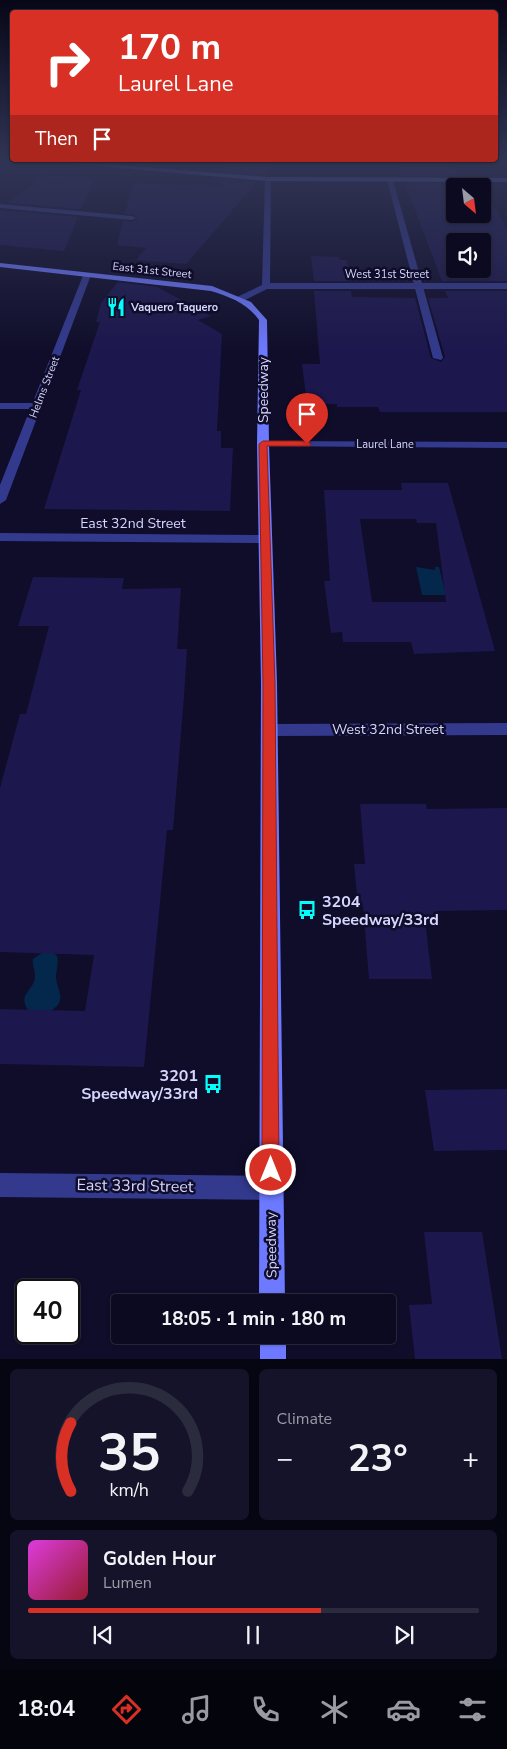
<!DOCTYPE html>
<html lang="en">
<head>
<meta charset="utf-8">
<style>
	body { margin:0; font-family:"Nunito Sans",sans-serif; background:#141329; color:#f1f3f6; height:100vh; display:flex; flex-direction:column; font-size:19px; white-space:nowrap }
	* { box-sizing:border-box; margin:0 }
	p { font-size:16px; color:#9a9aa5 }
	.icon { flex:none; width:28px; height:28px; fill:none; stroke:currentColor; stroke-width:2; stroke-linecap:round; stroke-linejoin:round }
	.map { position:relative; height:1359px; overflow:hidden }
	.drawer { display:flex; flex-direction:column; gap:10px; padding:10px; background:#060612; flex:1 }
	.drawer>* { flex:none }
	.hud { position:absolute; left:10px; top:10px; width:488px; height:152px; border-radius:5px; box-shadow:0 1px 4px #0004,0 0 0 1px #2b2b3e; background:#d93025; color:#fff; overflow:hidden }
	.needle { width:32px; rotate:152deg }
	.buttons { position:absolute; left:446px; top:178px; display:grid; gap:10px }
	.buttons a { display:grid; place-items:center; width:45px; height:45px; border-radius:5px; background:#0b0a20; box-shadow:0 1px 4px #0004,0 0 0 1px #2b2b3e; font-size:25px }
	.speed { position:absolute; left:15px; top:1279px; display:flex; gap:10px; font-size:25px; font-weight:700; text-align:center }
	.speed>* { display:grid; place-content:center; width:65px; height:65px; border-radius:50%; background:#0b0a20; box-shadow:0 1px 4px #0004,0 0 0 1px #2b2b3e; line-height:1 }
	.speed .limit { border:2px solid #111; border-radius:8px; background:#fff; color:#111 }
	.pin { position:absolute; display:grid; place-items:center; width:42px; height:42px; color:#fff; margin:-51px -21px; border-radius:50% 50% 50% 0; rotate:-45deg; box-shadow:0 0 5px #0007 }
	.pin .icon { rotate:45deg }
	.me { position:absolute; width:55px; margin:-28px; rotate:0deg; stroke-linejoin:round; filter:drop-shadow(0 0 4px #0008) }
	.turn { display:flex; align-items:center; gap:18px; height:105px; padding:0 25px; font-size:22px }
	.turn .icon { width:65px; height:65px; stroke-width:2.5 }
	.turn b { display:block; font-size:35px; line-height:42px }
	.then { display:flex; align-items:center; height:48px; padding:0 25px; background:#0003; gap:10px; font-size:19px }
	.big { font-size:38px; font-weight:700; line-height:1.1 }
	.drawer .tile { flex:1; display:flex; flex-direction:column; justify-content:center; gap:8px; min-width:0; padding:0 18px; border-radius:8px; background:#141329 }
	.drawer .dial { align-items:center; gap:0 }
	.dial svg { height:130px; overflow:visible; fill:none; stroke:#2b2b3e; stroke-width:7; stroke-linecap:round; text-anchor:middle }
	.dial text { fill:#f1f3f6; stroke:none }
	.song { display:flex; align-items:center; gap:15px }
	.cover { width:60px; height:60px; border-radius:8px; background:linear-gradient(135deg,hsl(300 70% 55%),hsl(350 70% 35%)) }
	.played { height:5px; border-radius:2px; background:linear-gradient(90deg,#d93025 65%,#2b2b3e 65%) }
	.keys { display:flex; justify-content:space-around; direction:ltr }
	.heat { display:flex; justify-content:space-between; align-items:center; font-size:28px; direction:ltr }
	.drawer .tiles { flex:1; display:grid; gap:10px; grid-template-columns:1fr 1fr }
	.tile:last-child { grid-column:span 2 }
	.trip { position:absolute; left:111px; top:1294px; width:285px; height:50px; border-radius:5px; background:#0b0a20; box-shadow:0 1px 4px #0004,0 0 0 1px #2b2b3e; font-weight:700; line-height:50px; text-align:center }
	.menu { display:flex; height:80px; justify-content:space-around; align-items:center; background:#04040d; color:#9a9aa5 }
	.menu .icon { width:35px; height:35px }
	.menu .active { color:#d93025 }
	.menu b { font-size:22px; color:#f1f3f6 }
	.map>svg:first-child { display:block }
	.water { fill:#04274c }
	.building { fill:#1c174d; fill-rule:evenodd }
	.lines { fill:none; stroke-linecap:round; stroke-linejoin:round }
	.lane { fill:#333a8e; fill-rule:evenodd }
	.street { fill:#333a8e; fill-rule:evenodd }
	.secondary { fill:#6d7aff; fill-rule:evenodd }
	.route { fill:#d93025; stroke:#8d1f18 }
	.labels { text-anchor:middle; stroke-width:5; stroke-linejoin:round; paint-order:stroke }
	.far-street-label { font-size:11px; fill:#d6d6ff; stroke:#0f0d2a }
	.far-poi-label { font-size:11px; font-weight:bold; fill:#d6d6ff; stroke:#0f0d2a; text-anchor:start }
	.street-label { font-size:14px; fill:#d6d6ff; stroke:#0f0d2a }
	.near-poi-label { font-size:16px; font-weight:bold; fill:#d6d6ff; stroke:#0f0d2a; text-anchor:start }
	.near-street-label { font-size:16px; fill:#d6d6ff; stroke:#0f0d2a }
</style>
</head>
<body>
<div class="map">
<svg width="507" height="1359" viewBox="0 0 507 1359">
	<rect width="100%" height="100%" fill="#0f0d2a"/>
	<g class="water">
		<path d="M 416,567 L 435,570 L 435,567 L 439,567 L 446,595 L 422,595 Z"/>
		<path d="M 45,951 L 53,952 L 57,956 C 59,963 56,970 56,977 C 57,993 69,1000 49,1012 L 29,1012 C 16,992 35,992 35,975 C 35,969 32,965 33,959 Z"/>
	</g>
	<g class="building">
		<path d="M 223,163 L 274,163 L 264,175 L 223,172 Z"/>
		<path d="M 398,163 L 451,163 L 457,176 L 402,176 Z"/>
		<path d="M 45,175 L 94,179 L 81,209 L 8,203 Z"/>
		<path d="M 223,179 L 257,182 L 186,264 L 136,260 L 146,248 L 117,245 L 123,221 L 132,222 L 138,219 L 133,214 L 125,214 L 133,183 L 223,187 Z"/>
		<path d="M 405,183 L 460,184 L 461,186 L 455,186 L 455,214 L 482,214 L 482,195 L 488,195 L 507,229 L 507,281 L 442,281 ZM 455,241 L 482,241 L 482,269 L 455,269 Z"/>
		<path d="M 0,210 L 78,217 L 64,251 L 0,245 Z"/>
		<path d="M 311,256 L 339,257 L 340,260 L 347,260 L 350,281 L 314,281 Z"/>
		<path d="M 118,282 L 157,287 L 211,316 L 198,320 L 222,334 L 217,431 L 221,431 L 221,448 L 233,448 L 230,511 L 44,509 L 81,390 L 77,390 L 100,322 L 96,322 L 101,303 Z"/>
		<path d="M 314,291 L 351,291 L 352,297 L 415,298 L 431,358 L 441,362 L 445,357 L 428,298 L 448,298 L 445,291 L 507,291 L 507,412 L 380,412 L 378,407 L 337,407 L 337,404 L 307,404 L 302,364 L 320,364 Z"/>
		<path d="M 401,483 L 448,483 L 495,651 L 414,654 L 411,642 L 343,642 L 342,632 L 331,633 L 324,581 L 330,581 L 324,490 L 402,490 ZM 360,519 L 416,519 L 417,523 L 436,523 L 446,602 L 372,602 Z"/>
		<path d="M 33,577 L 124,578 L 122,589 L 181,588 L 177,649 L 187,649 L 184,697 L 173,830 L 167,830 L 144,1067 L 0,1064 L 0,1009 L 85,1011 L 94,955 L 0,952 L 0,788 L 20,714 L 26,714 L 49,626 L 18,626 Z"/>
		<path d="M 360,804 L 426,804 L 427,809 L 507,808 L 507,910 L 436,911 L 437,920 L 425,920 L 432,979 L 369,979 L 363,906 L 358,906 L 354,864 L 365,864 Z"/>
		<path d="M 507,1089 L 507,1150 L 434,1151 L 425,1090 Z"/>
		<path d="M 424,1232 L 482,1232 L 502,1359 L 415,1359 L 409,1305 L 432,1304 Z"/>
	</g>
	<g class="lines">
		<g class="lane">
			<path d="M 139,163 L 146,163 L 139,170 L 135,170 Z"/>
			<path d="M 390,178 L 393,180 L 443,358 L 441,360 L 433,358 L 387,180 Z"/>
			<path d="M 0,204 L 132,216 L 136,218 L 132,220 L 0,208 Z"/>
			<path d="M 0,403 L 36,403 L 41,406 L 36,409 L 0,409 Z"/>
		</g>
		<g class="street">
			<path d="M 268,177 L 271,179 L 270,283 L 507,283 L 507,289 L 267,289 L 243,301 L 237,301 L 237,297 L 262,285 L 265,179 Z"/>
			<path d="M 84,273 L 91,275 L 6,500 L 0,504 L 0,485 Z"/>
			<path d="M 263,441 L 507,442 L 507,448 L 259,446 L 257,444 Z"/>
			<path d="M 0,533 L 266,535 L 272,539 L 266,543 L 0,541 Z"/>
			<path d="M 507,723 L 507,735 L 269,736 L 263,734 L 261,730 L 263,726 L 269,724 Z"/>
			<path d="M 0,1173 L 271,1176 L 279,1180 L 283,1188 L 279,1196 L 271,1200 L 0,1197 Z"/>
		</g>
		<g class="secondary">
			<path d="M 63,163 L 91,163 L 268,177 L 507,178 L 507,182 L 268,181 Z"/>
			<path d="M 0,263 L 212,286 L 251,302 L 267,320 L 269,444 L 277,683 L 285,1302 L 259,1302 L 261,683 L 257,444 L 259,320 C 247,303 230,297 211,291 L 0,267 Z"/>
			<rect x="260" y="1335" width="26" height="24"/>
		</g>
	</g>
	<linearGradient id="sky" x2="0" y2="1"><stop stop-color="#080717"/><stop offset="0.46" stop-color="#313555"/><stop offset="1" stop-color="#313555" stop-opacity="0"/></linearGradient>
	<rect width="507" height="353" fill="url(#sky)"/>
	<path class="route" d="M 307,441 L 311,444 L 310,446 L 267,446 L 275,684 L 279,1170 L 277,1177 L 271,1179 L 264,1177 L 262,1170 L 263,684 L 259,444 L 263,441 Z"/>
	<defs>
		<g id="restaurant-bare" transform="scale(1.5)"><path d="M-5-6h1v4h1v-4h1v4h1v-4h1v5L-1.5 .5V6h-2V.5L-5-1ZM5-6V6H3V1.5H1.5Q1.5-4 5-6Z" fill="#02fffb" stroke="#0f0d2a" stroke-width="2.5" paint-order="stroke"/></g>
		<g id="bus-bare" transform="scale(1.5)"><path d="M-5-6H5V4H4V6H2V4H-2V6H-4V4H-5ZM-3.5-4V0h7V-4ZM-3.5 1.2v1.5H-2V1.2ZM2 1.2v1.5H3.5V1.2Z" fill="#02fffb" stroke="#0f0d2a" stroke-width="2.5" paint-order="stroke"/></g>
	</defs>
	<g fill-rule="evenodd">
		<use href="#restaurant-bare" x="116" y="307"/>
		<use href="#bus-bare" x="307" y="910"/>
		<use href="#bus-bare" x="213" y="1084"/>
	</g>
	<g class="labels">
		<g class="far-street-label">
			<text transform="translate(152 270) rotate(6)" y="4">East 31st Street</text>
			<text x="387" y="278">West 31st Street</text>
			<text transform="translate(44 387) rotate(-69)" y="4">Helms Street</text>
			<text x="385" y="448">Laurel Lane</text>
		</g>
		<g class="far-poi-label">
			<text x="131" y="311">Vaquero Taquero</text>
		</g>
		<g class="street-label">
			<text transform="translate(263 390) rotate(-90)" y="5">Speedway</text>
			<text x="133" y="528">East 32nd Street</text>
			<text x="388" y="734">West 32nd Street</text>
			<text transform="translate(271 1245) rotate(-91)" y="5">Speedway</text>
		</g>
		<g class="near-poi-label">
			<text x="322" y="907">3204<tspan x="322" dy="18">Speedway/33rd</tspan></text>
			<text x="198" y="1081" text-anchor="end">3201<tspan x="198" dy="18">Speedway/33rd</tspan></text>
		</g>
		<g class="near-street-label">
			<text transform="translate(135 1185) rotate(1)" y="6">East 33rd Street</text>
		</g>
	</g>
</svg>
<div class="buttons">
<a><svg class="needle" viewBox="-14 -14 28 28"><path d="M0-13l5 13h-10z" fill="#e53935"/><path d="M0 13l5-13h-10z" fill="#9a9aa5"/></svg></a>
<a><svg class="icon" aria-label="sound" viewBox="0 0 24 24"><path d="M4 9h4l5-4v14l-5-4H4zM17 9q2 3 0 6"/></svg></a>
</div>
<div class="speed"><div class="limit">40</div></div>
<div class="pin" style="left:307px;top:444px;background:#d93025"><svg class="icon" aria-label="arrive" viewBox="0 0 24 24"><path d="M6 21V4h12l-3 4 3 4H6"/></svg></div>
<svg class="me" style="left:271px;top:1170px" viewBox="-20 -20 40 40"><circle r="17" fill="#d93025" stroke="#fff" stroke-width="3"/><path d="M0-11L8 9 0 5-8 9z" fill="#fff"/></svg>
<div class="trip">18:05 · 1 min · 180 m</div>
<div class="hud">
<div class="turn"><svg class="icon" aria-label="right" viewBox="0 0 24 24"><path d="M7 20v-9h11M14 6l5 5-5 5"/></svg><div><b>170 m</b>Laurel Lane</div></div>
<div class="then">Then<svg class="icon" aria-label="arrive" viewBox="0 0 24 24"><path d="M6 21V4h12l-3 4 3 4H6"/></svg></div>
</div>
</div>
<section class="drawer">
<div class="tiles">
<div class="tile dial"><svg viewBox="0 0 100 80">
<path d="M14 69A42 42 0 1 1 86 69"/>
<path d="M14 69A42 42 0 0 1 14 27" stroke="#d93025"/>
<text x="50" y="56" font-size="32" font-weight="700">35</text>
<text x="50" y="72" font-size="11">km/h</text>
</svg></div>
<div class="tile"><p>Climate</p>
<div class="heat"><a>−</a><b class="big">23°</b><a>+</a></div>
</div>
<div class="tile">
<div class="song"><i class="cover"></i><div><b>Golden Hour</b><p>Lumen</p></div></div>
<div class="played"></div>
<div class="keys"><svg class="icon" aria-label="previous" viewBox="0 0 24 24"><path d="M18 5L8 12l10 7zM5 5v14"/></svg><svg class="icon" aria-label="pause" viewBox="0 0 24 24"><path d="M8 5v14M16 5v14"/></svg><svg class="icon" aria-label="next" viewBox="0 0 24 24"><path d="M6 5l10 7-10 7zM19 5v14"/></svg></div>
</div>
</div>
</section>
<nav class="menu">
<b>18:04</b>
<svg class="icon active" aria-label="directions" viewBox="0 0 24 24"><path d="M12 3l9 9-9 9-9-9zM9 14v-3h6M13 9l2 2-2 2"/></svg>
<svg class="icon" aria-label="music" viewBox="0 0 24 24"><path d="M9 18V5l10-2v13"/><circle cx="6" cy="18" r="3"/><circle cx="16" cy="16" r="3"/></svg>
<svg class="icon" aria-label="phone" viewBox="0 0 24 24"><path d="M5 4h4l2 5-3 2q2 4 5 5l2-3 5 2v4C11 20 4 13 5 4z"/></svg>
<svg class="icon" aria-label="climate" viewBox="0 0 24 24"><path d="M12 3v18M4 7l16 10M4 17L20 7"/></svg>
<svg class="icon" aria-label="car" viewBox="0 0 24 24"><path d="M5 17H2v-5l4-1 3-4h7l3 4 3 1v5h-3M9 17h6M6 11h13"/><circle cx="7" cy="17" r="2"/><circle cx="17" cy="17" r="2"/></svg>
<svg class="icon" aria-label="filters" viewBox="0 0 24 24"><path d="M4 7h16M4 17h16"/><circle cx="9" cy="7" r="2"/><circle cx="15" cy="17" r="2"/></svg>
</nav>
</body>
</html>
